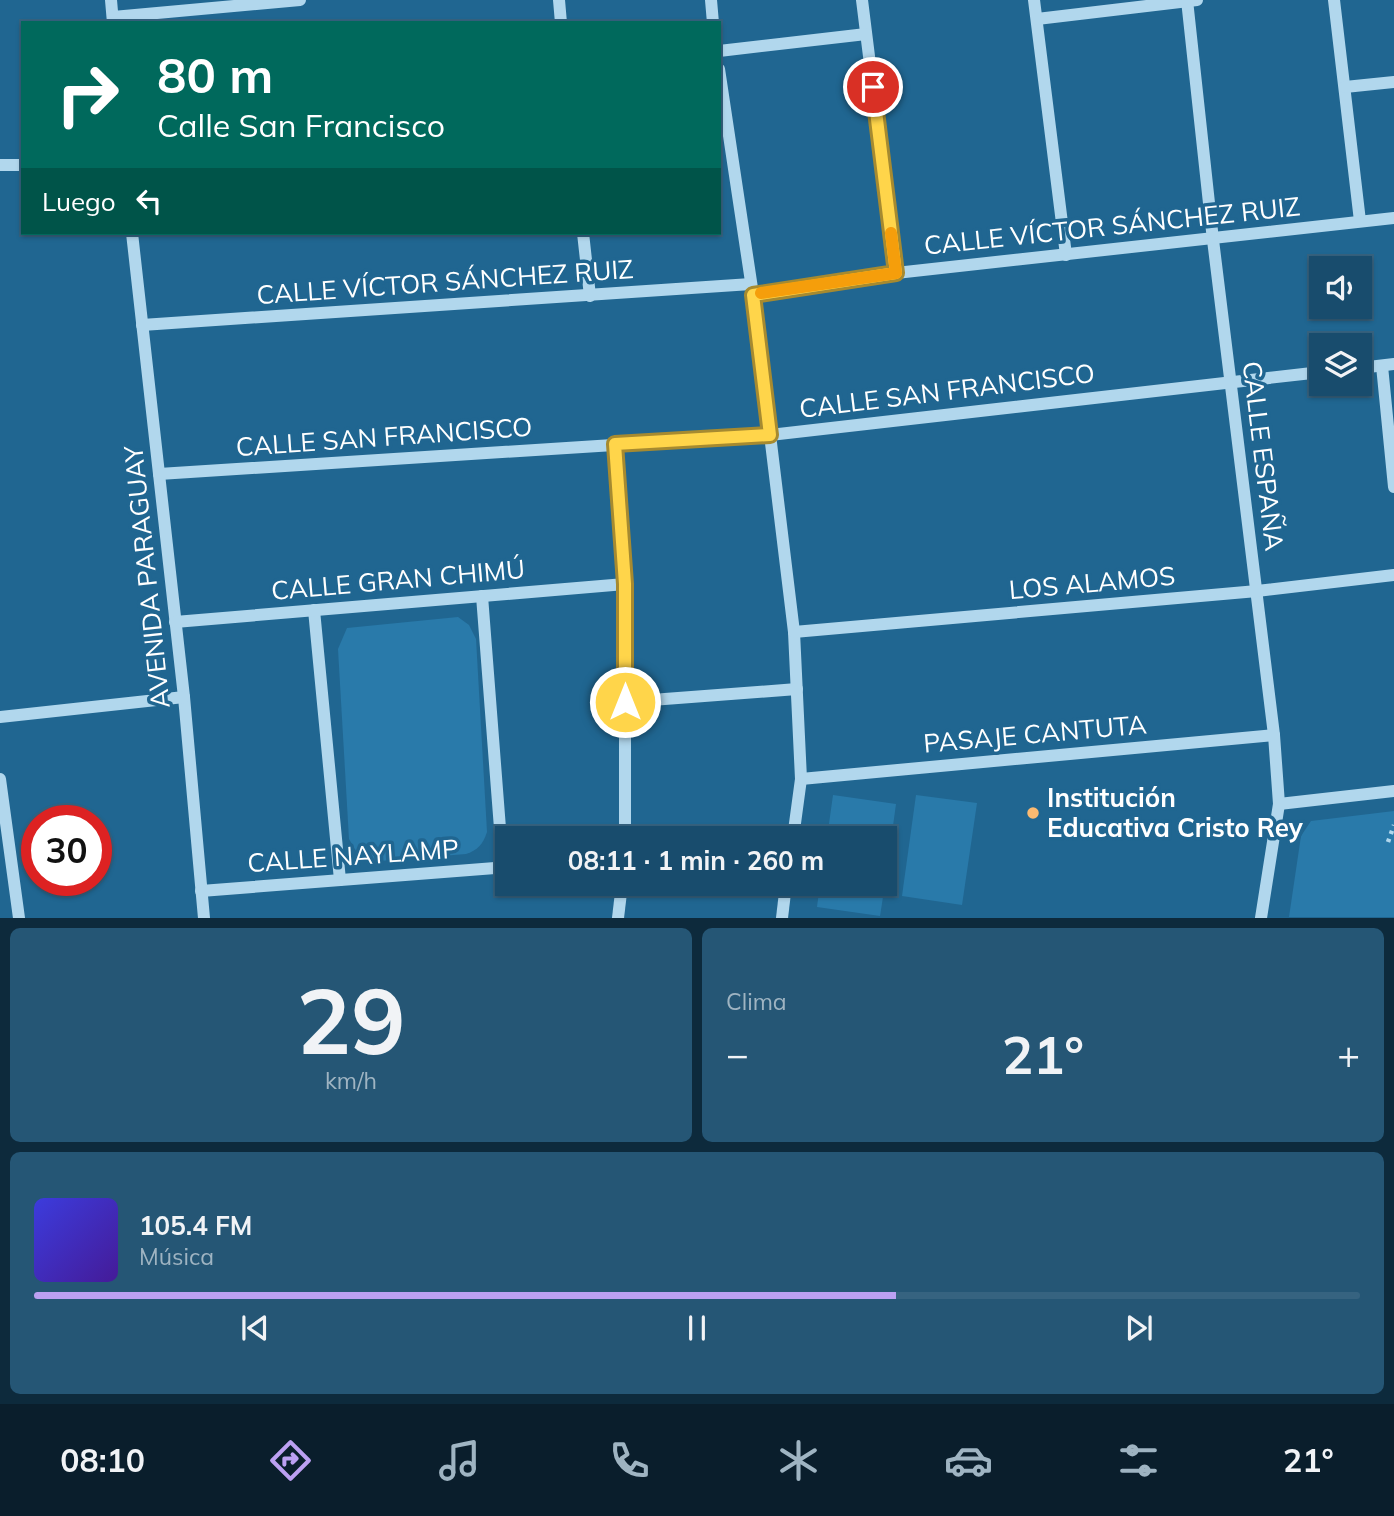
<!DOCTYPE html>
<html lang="es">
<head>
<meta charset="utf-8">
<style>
	body { margin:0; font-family:Mulish,sans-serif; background:#255675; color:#f1f3f6; height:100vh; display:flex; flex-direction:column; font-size:26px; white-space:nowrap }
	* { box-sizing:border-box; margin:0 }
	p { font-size:23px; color:#9fb4c2 }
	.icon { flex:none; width:38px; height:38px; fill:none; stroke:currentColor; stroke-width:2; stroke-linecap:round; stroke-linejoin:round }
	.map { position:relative; height:918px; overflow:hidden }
	.details { display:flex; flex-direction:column; gap:10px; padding:10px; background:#0d2a3c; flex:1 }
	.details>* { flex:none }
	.guide { position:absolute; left:21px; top:21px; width:700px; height:214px; border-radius:0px; box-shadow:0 2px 5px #0004,0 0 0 2px #366380; background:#00695c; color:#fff; overflow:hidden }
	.buttons { position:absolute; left:1309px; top:256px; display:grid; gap:14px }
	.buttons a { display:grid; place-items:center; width:63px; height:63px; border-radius:0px; background:#184c6d; box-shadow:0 2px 5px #0004,0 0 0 2px #366380; font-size:35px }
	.speed { position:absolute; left:21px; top:805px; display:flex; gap:14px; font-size:35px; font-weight:700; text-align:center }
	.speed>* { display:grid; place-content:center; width:91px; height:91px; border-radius:50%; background:#184c6d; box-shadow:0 2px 5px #0004,0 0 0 2px #366380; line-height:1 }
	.speed .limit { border:10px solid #d22; background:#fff; color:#111 }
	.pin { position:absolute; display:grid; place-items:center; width:60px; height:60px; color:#fff; margin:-30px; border:4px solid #fff; border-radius:50%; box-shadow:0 2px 7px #0007 }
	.me { position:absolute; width:77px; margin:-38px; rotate:0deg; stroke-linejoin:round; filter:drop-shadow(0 0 5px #0008) }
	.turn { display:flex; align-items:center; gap:24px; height:147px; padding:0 21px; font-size:32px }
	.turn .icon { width:91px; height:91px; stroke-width:2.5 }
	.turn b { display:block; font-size:49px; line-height:60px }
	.then { display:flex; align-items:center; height:66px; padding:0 21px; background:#0003; gap:14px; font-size:26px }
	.big { font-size:52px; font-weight:700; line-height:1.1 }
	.details .tile { flex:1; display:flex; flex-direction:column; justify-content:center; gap:10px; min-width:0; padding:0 24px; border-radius:10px; background:#255675 }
	.details .dial { align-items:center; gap:0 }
	.dial b { font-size:91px; line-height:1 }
	.song { display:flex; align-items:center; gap:21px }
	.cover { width:84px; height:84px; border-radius:10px; background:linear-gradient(135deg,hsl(240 70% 55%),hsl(260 70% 35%)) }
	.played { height:7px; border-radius:4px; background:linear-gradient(90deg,#bca0f2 65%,#366380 65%) }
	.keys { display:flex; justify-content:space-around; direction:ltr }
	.heat { display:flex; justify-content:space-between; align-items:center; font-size:38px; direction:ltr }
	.details .tiles { flex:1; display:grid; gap:10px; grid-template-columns:1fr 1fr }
	.tile:last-child { grid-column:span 2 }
	.trip { position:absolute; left:495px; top:826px; width:402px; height:70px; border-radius:0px; background:#184c6d; box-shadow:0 2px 5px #0004,0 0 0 2px #366380; font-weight:700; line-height:70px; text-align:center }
	.tabs { display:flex; height:112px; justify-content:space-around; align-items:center; background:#0a1e2c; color:#9fb4c2 }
	.tabs .icon { width:49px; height:49px }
	.tabs .on { color:#bca0f2 }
	.tabs b { font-size:32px; color:#f1f3f6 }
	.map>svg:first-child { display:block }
	.green { fill:#297aaa }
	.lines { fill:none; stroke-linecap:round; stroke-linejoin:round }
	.path { stroke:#b1d7ed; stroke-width:4.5; stroke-dasharray:3.5 5; stroke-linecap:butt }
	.minor { stroke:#b1d7ed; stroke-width:12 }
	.route-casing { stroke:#a68a30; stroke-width:18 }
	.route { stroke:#ffd54a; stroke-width:12 }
	.slow { stroke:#f59e0b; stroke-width:12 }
	.poi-dot { fill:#fbba71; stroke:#206691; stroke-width:2.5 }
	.labels { text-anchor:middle; stroke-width:7; stroke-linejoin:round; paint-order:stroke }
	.street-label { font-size:26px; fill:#fff; stroke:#206691 }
	.poi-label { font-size:26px; font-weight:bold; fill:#fff; stroke:#206691; text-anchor:start }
</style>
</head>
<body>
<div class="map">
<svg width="1394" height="918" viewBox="0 0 1394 918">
	<rect width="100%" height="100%" fill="#206691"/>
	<g class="green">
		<path d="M 458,617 L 469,625 L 476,639 L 487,832 C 483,844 478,850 466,854 L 367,862 L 359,856 L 349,839 L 338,649 L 347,628 Z"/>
		<path d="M 833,795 L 896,804 L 886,877 L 886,838 L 827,838 Z"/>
		<path d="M 916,795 L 977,803 L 962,905 L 902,896 Z"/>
		<path d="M 1394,811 L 1394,917 L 1289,917 L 1301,836 L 1311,821 Z"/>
		<path d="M 820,884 L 885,884 L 880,916 L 817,907 Z"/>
	</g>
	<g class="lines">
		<path class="path" d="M 1388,842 L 1394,825"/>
		<g class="minor">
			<path d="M 111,0 L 113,23"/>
			<path d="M 559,0 L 561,23"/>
			<path d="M 711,0 L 713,23"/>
			<path d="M 862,0 L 896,273"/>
			<path d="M 1034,0 L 1066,255"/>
			<path d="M 1187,0 L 1213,240 L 1274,735 L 1279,804 L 1261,918"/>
			<path d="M 1334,0 L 1360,221"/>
			<path d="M 113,17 L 300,0"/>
			<path d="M 1037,19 L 1197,0"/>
			<path d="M 719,51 L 866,34"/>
			<path d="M 719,69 L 753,295 L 794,632 L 801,779 L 793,838"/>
			<path d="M 1345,87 L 1394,82"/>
			<path d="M 0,165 L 23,165"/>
			<path d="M 132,233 L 184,697 L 204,918"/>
			<path d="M 583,233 L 590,296"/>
			<path d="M 753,295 L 896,273 L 1394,218"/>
			<path d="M 142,325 L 751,284"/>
			<path d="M 1382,366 L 1394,487"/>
			<path d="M 1360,368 L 1394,364"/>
			<path d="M 616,444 L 625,584 L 625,838"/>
			<path d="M 159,474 L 770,435 L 1321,372"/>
			<path d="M 482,596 L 503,867"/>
			<path d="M 314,610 L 340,880"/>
			<path d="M 175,622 L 625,584"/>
			<path d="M 794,632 L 1257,591 L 1394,575"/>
			<path d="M 625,702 L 797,689"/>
			<path d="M 0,717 L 184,697"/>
			<path d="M 0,779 L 19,918"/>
			<path d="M 801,779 L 1274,735"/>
			<path d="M 1279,804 L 1394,791"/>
			<path d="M 201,891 L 508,867"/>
			<path d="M 618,918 L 622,884"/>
			<path d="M 782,918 L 786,884"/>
		</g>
	</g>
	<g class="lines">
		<g class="route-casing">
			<path id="route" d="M 625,702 L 625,584 L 615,444 L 770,435 L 753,295 L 896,273 L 873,87"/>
		</g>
		<use href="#route" class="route"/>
		<path class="slow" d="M 761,293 L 896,273 L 891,233"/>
	</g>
	<circle class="poi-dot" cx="1033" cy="813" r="7"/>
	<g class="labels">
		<g class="street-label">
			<text transform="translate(1112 226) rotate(-6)" y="9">CALLE VÍCTOR SÁNCHEZ RUIZ</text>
			<text transform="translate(445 282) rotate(-4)" y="9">CALLE VÍCTOR SÁNCHEZ RUIZ</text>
			<text transform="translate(947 391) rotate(-7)" y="9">CALLE SAN FRANCISCO</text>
			<text transform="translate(384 437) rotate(-4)" y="9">CALLE SAN FRANCISCO</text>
			<text transform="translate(1263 456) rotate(83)" y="9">CALLE ESPAÑA</text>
			<text transform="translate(147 577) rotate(-96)" y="9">AVENIDA PARAGUAY</text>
			<text transform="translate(398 580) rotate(-5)" y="9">CALLE GRAN CHIMÚ</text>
			<text transform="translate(1092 583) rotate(-5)" y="9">LOS ALAMOS</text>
			<text transform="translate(1035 734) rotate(-5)" y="9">PASAJE CANTUTA</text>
			<text transform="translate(353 856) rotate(-4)" y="9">CALLE NAYLAMP</text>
		</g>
		<g class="poi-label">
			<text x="1047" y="807">Institución<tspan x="1047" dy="30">Educativa Cristo Rey</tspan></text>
		</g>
	</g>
</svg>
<div class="buttons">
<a><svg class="icon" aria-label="sound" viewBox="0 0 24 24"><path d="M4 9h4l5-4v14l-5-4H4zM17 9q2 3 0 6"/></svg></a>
<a><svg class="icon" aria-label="layers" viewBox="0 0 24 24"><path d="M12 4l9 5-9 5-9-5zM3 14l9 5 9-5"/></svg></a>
</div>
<div class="speed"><div class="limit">30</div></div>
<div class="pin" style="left:873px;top:87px;background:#d93025"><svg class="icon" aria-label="arrive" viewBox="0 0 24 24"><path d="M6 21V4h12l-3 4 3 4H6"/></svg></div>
<svg class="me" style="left:625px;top:702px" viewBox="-20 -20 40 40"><circle r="17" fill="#ffd54a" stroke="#fff" stroke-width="3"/><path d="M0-11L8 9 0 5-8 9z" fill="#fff"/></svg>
<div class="trip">08:11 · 1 min · 260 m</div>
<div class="guide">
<div class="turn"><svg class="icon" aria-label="right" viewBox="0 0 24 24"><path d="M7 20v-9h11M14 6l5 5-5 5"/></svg><div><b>80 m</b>Calle San Francisco</div></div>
<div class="then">Luego<svg class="icon" aria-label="left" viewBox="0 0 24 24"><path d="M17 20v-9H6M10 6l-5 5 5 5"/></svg></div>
</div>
</div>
<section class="details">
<div class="tiles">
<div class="tile dial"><b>29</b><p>km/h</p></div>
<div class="tile"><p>Clima</p>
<div class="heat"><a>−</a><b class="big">21°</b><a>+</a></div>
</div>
<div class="tile">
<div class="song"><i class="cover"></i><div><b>105.4 FM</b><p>Música</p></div></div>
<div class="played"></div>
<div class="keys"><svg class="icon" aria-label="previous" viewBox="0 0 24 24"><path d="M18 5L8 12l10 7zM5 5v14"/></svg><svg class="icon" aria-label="pause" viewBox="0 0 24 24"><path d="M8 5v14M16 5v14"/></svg><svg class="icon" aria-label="next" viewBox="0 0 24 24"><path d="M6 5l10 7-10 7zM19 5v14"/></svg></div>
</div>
</div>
</section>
<nav class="tabs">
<b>08:10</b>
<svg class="icon on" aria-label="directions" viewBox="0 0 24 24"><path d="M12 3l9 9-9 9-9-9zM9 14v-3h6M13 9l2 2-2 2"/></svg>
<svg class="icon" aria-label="music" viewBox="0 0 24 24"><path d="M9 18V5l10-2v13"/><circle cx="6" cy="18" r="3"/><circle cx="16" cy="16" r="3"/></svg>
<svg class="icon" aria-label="phone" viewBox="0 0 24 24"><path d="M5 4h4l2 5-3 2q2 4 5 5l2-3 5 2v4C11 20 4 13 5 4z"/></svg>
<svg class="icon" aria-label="climate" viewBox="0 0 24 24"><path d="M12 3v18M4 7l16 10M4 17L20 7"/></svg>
<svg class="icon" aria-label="car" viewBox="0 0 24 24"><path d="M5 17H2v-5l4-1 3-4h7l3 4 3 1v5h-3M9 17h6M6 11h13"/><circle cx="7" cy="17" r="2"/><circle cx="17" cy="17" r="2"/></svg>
<svg class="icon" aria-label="filters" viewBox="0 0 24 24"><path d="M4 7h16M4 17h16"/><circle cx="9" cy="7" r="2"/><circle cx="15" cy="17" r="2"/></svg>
<b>21°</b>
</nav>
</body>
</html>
